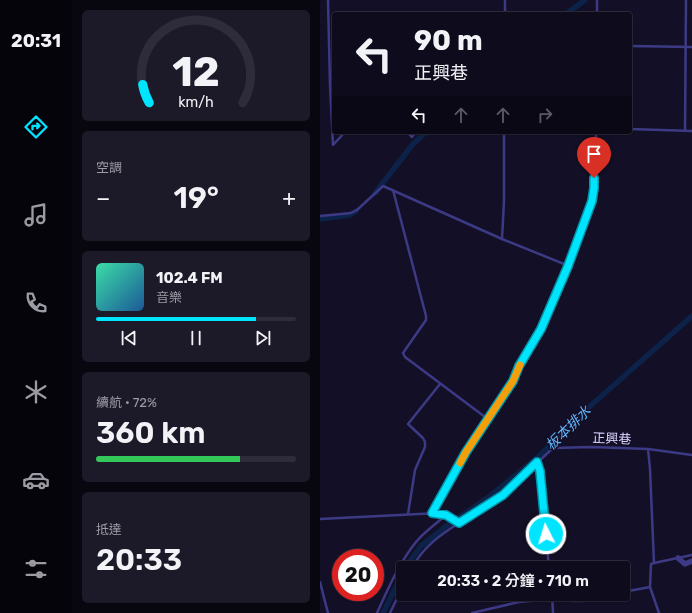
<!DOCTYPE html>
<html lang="zh-TW">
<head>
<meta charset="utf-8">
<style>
	body { margin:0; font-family:Rubik,"Noto Sans TC",sans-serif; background:#1c1929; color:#f1f3f6; height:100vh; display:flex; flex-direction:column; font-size:15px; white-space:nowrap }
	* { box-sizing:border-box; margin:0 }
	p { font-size:13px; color:#9b9ba3 }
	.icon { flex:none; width:22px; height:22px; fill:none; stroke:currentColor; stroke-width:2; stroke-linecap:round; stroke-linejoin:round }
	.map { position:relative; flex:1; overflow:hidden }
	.details { display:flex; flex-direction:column; gap:10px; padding:10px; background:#08060f; width:248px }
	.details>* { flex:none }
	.guide { position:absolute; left:12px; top:12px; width:300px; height:122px; border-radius:4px; box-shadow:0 1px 3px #0004,0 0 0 1px #2e2b3b; background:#0e0b1c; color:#f1f3f6; overflow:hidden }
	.speed { position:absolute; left:12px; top:549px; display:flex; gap:8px; font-size:20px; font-weight:700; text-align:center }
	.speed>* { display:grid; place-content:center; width:52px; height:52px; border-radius:50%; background:#0e0b1c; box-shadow:0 1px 3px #0004,0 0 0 1px #2e2b3b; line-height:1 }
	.speed .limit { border:6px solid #d22; background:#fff; color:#111 }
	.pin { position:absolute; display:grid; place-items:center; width:34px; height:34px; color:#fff; margin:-41px -17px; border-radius:50% 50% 50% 0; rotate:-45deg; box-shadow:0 0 4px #0007 }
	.pin .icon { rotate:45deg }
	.me { position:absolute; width:44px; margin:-22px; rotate:355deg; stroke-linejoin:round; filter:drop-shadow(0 0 3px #0008) }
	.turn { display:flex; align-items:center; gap:14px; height:84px; padding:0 16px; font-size:18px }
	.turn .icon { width:52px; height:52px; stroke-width:2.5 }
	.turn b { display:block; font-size:28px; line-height:34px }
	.lanes { display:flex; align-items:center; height:38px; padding:0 16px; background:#0003; justify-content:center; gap:20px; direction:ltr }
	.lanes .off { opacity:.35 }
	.big { font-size:30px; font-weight:600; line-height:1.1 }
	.details .card { flex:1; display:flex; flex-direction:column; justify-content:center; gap:6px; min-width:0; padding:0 14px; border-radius:6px; background:#1c1929 }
	.details .dial { align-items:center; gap:0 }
	.dial svg { height:104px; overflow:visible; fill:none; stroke:#2e2b3b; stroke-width:7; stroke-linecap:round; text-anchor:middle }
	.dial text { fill:#f1f3f6; stroke:none }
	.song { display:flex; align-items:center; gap:12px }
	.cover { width:48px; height:48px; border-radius:6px; background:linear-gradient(135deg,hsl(160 70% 55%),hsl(210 70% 35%)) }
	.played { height:4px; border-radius:2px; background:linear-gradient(90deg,#00e5ff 80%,#2e2b3b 80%) }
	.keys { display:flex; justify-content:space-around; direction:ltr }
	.heat { display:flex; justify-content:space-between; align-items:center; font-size:22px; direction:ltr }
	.charge { height:6px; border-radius:3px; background:linear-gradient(90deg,#34c759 72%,#2e2b3b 0) }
	.trip { position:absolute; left:76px; top:561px; width:234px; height:40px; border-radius:4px; background:#0e0b1c; box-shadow:0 1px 3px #0004,0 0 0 1px #2e2b3b; font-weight:600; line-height:40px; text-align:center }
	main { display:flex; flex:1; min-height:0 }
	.tabs { display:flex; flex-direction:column; width:72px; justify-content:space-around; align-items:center; background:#06040b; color:#9b9ba3 }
	.tabs .icon { width:28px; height:28px }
	.tabs .selected { color:#00e5ff }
	.tabs b { font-size:18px; color:#f1f3f6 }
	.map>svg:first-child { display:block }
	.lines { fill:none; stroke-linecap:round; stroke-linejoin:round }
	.canal { stroke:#0c2248; stroke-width:5.5 }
	.lane { stroke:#3d3a85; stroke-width:2.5 }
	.street { stroke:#3d3a85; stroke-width:5.5 }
	.route-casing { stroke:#0095a6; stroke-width:10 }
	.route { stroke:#00e5ff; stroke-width:7 }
	.slow { stroke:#f59e0b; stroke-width:7 }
	.labels { text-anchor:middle; stroke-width:3; stroke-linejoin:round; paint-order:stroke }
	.street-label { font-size:13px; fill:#d9d4ff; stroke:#130f26 }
	.water-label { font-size:14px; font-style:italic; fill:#62b6ff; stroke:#130f26 }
</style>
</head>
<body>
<main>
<nav class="tabs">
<b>20:31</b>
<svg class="icon selected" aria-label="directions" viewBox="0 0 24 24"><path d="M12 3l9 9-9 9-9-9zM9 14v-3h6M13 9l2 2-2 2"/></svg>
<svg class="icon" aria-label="music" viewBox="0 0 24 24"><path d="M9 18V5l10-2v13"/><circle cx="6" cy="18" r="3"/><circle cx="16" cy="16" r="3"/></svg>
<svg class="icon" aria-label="phone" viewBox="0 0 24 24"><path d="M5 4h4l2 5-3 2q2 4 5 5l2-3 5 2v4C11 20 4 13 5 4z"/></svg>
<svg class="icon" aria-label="climate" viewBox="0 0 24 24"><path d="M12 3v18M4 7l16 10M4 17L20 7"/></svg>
<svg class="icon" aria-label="car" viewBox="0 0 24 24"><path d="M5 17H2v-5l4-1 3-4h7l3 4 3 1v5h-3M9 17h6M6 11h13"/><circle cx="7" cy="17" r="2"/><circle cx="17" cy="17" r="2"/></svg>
<svg class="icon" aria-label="filters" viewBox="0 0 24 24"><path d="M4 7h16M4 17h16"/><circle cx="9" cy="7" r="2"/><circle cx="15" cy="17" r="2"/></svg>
</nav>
<section class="details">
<div class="card dial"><svg viewBox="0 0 100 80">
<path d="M14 69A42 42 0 1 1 86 69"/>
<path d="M14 69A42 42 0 0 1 9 55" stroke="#00e5ff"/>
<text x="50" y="56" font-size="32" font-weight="700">12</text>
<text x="50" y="72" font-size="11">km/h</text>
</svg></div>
<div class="card"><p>空調</p>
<div class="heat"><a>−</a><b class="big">19°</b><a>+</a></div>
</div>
<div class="card">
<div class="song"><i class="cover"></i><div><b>102.4 FM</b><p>音樂</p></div></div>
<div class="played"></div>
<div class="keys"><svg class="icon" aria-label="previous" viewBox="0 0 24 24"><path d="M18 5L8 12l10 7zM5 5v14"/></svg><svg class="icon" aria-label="pause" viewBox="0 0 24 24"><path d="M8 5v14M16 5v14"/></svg><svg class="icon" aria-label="next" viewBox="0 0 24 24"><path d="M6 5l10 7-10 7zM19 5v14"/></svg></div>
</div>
<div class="card"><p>續航 · 72%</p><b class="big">360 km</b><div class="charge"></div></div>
<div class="card"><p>抵達</p><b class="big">20:33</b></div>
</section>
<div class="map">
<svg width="372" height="613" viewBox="0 0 372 613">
	<rect width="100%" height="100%" fill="#130f26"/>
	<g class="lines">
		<g class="canal">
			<path d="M 246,14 L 265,0"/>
			<path d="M 55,193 L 93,144 L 106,132"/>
			<path d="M 0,219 L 30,215 L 36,211"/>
			<path d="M 85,568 L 101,546 L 128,525 L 170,496 L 218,457 L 268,408 L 372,316"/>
			<path d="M 63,613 L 83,573"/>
		</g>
		<g class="lane">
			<path d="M 8,0 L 10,85 L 13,145 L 25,132"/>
			<path d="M 277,0 L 277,14"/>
			<path d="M 185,14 L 185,0"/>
			<path d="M 310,46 L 372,47"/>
			<path d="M 310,129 L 372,131"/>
			<path d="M 365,131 L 366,0"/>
			<path d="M 87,132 L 92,137 L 96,132"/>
			<path d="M 184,132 L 184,201 L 182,239 L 249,266"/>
			<path d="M 73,190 L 106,316 L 106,320 L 83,353 L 85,357 L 169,420"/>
			<path d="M 0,216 L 31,213 L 37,210 L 63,186 L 182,239"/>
			<path d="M 328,449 L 330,469 L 334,563 L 331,564 L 330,587"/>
			<path d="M 217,462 L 220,471 L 229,568"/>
			<path d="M 113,513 L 146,452 L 193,381 L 199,366 L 221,329 L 249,266 L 272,201 L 274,188 L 274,168 L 276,132"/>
			<path d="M 88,514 L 95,470 L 105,447 L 105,442 L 103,438 L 88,424 L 120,384"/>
			<path d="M 0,519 L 119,513 L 126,515 L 139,523 L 183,495 L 233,448 L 272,447 L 328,449 L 372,455"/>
			<path d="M 334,563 L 372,555"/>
			<path d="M 92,568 C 103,547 120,535 139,523"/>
			<path d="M 0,582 L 8,613"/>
			<path d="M 303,592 L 330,587 L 339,613"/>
			<path d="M 232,594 L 233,613"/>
			<path d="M 57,613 C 68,589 79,563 96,542 C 104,532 116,524 126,515"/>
			<path d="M 70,613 L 83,586"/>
			<path d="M 152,613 L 199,602 L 232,599 L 254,601 L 262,601 L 292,594"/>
		</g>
		<path class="street" d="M 358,558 L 365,564 L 372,561"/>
	</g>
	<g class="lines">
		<g class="route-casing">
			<path id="route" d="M 226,534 L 220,471 L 217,462 L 183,495 L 139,523 L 126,515 L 112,513 L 146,452 L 193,381 L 199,366 L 221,329 L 248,266 L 272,201 L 274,188 L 274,178"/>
		</g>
		<use href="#route" class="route"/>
		<path class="slow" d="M 140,463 L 146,452 L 193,381 L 200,365"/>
	</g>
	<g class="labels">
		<g class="street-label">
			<text transform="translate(292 438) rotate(2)" y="5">正興巷</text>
		</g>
		<g class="water-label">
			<text transform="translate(248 428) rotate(-44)" y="5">板本排水</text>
		</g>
	</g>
</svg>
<div class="speed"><div class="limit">20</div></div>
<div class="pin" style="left:274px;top:178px;background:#d93025"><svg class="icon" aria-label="arrive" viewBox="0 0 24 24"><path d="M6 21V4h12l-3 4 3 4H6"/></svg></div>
<svg class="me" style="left:226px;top:534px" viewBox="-20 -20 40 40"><circle r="17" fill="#00e5ff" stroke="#fff" stroke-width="3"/><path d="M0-11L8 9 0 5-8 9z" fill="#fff"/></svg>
<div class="trip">20:33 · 2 分鐘 · 710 m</div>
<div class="guide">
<div class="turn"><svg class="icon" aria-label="left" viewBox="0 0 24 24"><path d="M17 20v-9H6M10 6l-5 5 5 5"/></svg><div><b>90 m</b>正興巷</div></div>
<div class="lanes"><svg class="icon" aria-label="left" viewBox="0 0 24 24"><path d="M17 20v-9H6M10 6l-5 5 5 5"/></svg><svg class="icon off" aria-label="ahead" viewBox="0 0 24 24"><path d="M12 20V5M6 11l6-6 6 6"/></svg><svg class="icon off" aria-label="ahead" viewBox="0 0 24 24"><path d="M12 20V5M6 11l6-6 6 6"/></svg><svg class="icon off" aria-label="right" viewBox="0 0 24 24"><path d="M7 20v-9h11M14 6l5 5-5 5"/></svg></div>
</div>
</div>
</main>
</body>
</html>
